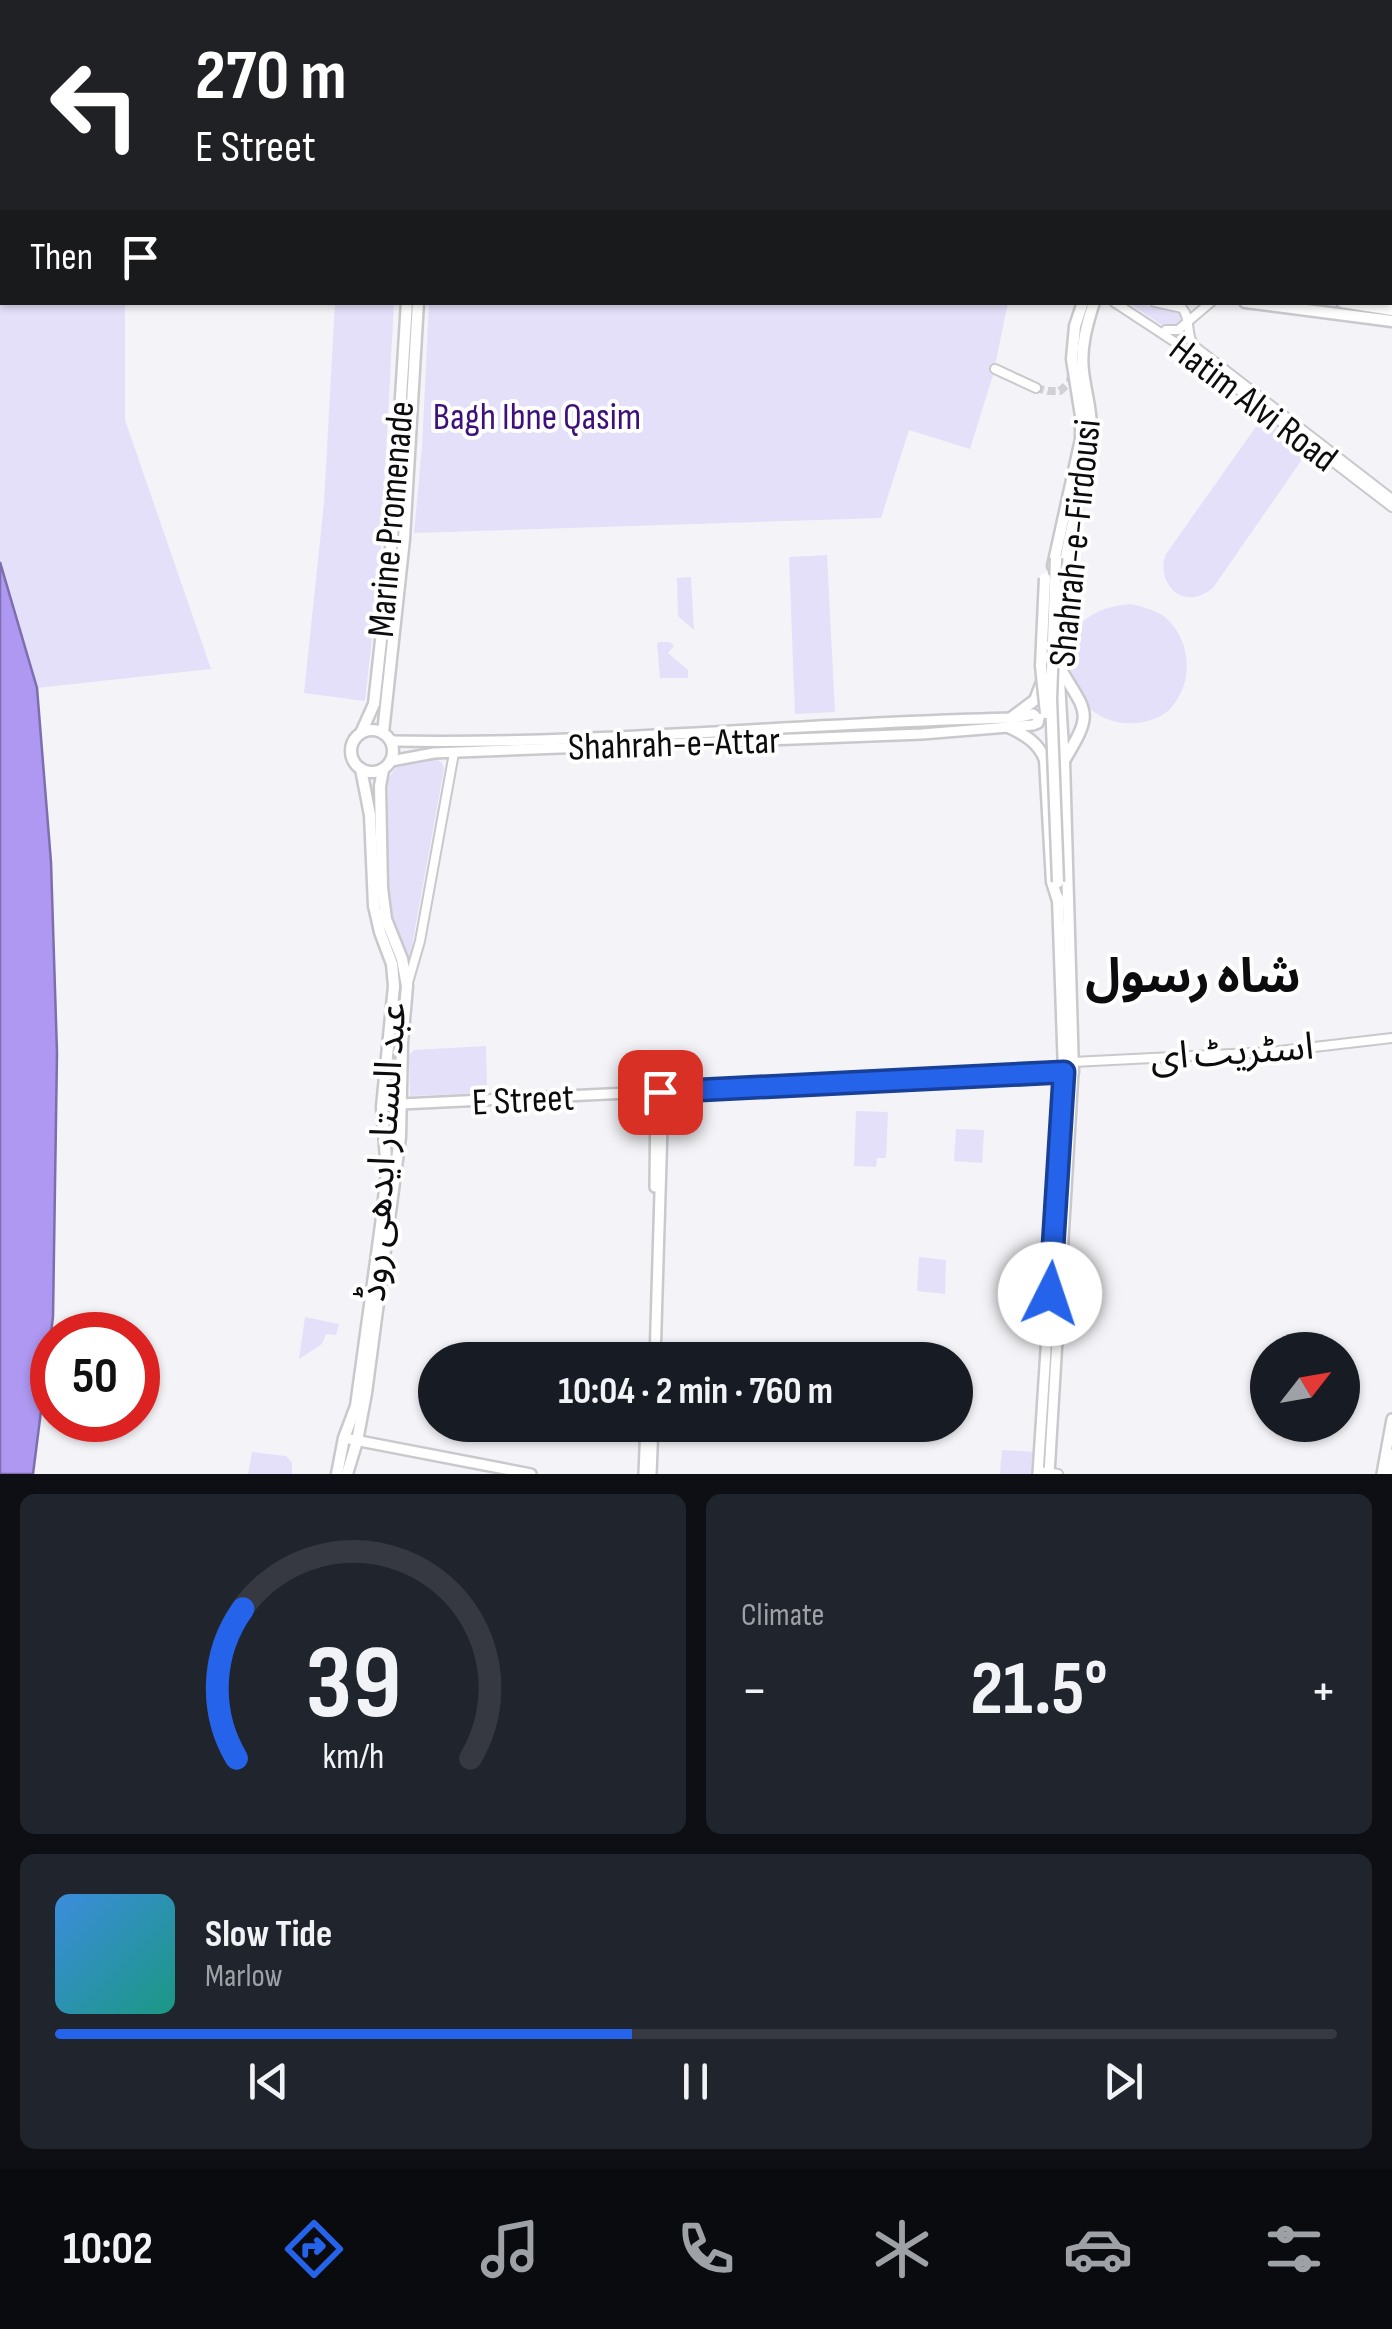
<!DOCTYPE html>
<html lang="en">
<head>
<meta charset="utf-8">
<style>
	body { margin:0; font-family:"Sofia Sans Condensed","Noto Sans Arabic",sans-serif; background:#20242c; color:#f1f3f6; height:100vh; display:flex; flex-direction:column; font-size:38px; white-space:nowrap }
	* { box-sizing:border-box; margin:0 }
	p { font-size:32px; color:#9ea1a6 }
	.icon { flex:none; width:55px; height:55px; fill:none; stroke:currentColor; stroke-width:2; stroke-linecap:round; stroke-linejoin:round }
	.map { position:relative; height:1474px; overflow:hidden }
	.sheet { display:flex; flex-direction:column; gap:20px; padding:20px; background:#0d0f14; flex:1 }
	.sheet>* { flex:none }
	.banner { position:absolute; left:0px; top:0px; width:1392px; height:305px; box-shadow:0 2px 8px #0004; background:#202124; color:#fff; overflow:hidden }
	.needle { width:65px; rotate:59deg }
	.controls { position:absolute; left:1250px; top:1332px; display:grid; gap:20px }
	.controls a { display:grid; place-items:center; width:110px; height:110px; border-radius:50%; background:#171b24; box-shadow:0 2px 8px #0004; font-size:50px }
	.speed { position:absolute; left:30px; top:1312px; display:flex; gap:20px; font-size:50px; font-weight:700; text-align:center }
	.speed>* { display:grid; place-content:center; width:130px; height:130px; border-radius:50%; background:#171b24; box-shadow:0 2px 8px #0004; line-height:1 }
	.speed .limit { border:15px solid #d22; background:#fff; color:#111 }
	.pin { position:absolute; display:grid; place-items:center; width:85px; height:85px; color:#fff; margin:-42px; border-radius:20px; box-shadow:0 5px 15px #0006 }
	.me { position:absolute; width:110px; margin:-55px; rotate:4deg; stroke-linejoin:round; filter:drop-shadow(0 0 8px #0008) }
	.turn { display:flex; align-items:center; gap:35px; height:210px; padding:0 30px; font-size:45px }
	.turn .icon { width:130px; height:130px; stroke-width:2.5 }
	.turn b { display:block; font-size:70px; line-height:85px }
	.then { display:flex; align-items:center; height:95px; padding:0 30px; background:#0003; gap:20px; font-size:38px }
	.big { font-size:75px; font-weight:700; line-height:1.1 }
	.sheet .tile { flex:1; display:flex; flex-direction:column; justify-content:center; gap:15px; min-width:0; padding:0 35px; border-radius:15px; background:#20242c }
	.sheet .dial { align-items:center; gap:0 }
	.dial svg { height:260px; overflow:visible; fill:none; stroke:#363941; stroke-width:7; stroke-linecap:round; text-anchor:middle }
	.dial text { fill:#f1f3f6; stroke:none }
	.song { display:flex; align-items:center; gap:30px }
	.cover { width:120px; height:120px; border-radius:15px; background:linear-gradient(135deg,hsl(210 70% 55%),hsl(170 70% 35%)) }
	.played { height:10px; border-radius:5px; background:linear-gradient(90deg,#2563eb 45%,#363941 45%) }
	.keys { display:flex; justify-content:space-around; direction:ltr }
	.heat { display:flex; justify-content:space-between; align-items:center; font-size:55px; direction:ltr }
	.sheet .tiles { flex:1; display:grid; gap:20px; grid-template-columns:1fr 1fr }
	.tile:last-child { grid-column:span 2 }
	.trip { position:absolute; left:418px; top:1342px; width:555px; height:100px; border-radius:50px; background:#171b24; box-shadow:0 2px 8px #0004; font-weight:700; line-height:100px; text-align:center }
	.tab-bar { display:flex; height:160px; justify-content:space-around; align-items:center; background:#090b0e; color:#9ea1a6 }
	.tab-bar .icon { width:70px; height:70px }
	.tab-bar .active { color:#2563eb }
	.tab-bar b { font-size:45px; color:#f1f3f6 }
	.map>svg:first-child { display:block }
	.green { fill:#e5e0fa }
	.water { fill:#ae98f1; stroke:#7d6ead; stroke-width:2.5 }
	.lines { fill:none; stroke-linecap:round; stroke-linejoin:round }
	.tertiary-tunnel { stroke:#d1d0d4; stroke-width:8; stroke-dasharray:8 4; stroke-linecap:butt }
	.tertiary-casing { stroke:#c9c8cc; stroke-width:12 }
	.secondary-casing { stroke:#c9c8cc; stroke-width:14 }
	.primary-casing { stroke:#c9c8cc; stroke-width:15 }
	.tertiary { stroke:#fff; stroke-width:8 }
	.secondary { stroke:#fff; stroke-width:9 }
	.primary { stroke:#fff; stroke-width:10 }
	.primary-bridge-casing { stroke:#c9c8cc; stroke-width:15; stroke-linecap:butt }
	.primary-bridge { stroke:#fff; stroke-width:10 }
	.route-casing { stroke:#184099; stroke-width:25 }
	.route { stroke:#2563eb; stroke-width:18 }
	.labels { text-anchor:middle; stroke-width:8; stroke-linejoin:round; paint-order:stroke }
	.street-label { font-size:38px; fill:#0c0b0d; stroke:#fff }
	.park-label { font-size:38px; fill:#3d1179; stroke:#fff }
	.district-label { font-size:48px; font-weight:bold; fill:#0c0b0d; stroke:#fff }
</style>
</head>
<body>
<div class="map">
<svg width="1392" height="1474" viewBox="0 0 1392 1474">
	<rect width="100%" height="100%" fill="#f4f3f7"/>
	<g class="green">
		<path d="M 0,0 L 131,0 L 131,2 L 2,2 L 2,302 L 125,303 L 125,420 L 211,669 L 37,688 L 0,562 Z"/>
		<path d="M 440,0 L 713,0 L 722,2 L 440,2 Z"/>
		<path d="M 335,303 L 394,303 L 380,566 L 365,701 L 304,693 L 324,503 Z"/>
		<path d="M 429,303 L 1008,303 L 993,375 L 970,449 L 909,430 L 881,518 L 414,533 L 422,447 Z"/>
		<path d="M 1129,303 L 1178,310 L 1183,317 L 1181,326 L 1168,329 Z"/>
		<path d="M 1267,411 L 1312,445 L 1213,588 C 1210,590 1203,595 1199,596 C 1173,604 1157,575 1166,554 Z"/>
		<path d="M 827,555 L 835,712 L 795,714 L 789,557 Z"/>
		<path d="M 691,577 L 694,630 L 678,616 L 677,578 Z"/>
		<path d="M 1131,604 C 1143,607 1156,610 1166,618 C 1192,641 1194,684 1170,709 C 1163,716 1153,720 1143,722 C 1063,737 1026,611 1131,604 Z"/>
		<path d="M 659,642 L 670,642 L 674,646 L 668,653 L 688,670 L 688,678 L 660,678 L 657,644 Z"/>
		<path d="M 434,757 L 442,763 L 444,769 L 409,962 C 380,908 389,839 388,779 L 399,763 Z"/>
		<path d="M 486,1046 L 487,1091 L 485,1093 L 410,1096 L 409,1055 L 414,1050 Z"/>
		<path d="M 856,1111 L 888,1112 L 886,1158 L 877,1158 L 876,1167 L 854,1166 Z"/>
		<path d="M 956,1129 L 984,1130 L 982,1163 L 954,1161 Z"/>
		<path d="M 919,1257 L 946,1260 L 945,1294 L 917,1291 Z"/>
		<path d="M 305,1317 L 339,1324 L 336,1335 L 326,1334 L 322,1344 L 299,1359 Z"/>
		<path d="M 1002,1450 L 1035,1452 L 1035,1474 L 1000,1474 Z"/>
		<path d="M 252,1452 L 286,1456 L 292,1463 L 292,1474 L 248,1474 Z"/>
	</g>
	<path class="water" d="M 0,562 L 37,688 L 51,862 L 57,1053 L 53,1317 L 33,1474 L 0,1474 Z"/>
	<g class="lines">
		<path class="tertiary-tunnel" d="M 1036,388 L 1048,391 L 1060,391 L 1070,382 L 1071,375"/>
		<g class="tertiary-casing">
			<g id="tertiary">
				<path d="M 741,0 L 749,2"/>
				<path d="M 1002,2 L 1017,0"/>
				<path d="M 1114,302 L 1187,350 L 1392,507"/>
				<path d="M 1155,302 L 1182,308 C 1192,320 1185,334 1194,346 L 1392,499"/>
				<path d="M 1166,330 L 1178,330 L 1211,302"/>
				<path d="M 995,369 L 1036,388"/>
				<path d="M 407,986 L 420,941 L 454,753"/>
				<path d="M 1073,1062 L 1271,1052 L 1392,1038"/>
				<path d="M 1039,1471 L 1058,1474"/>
			</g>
		</g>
		<g class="secondary-casing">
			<g id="secondary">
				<path d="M 391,741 C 599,745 807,722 1015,718 L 1033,714 L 1039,718"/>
				<path d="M 391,761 L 434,753 L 922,734 L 1033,725 L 1038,723 L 1039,718"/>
				<path d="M 401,1104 L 1064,1072 L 1038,1474"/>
				<path d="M 655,1187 L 656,1093"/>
				<path d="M 655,1360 L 663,1093"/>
				<path d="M 344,1438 L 531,1474"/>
				<path d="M 644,1474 L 646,1425"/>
				<path d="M 651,1474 L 653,1425"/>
				<path d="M 1049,1474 L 1073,1072"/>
				<path d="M 1382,1474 L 1392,1419"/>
				<path d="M 1389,1474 L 1392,1454"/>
			</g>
		</g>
		<g class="primary-casing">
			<g id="primary">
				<path d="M 1051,0 L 1053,2"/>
				<path d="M 1062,0 L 1063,2"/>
				<path d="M 421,2 L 421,0"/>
				<path d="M 432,2 L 432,0"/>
				<path d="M 1245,302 L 1392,321"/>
				<path d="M 1342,302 L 1392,310"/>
				<path d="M 1053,566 L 1081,439 L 1081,416 L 1072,359 L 1075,326 L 1083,302"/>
				<path d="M 1060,668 C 1087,714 1094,711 1065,759"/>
				<path d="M 1011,718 L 1035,700 L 1042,682"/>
				<path d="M 1008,727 C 1024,734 1039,743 1045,760 L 1052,882 L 1059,904"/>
				<circle cx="372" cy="751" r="21"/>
				<path d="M 361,733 L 374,704 L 392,540 L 407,302"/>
				<path d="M 383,733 L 404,539 L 418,302"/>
				<path d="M 1058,898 L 1064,1072"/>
				<path d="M 1073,1072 L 1064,761 C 1060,700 1054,636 1063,576 C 1069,527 1087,480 1091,432 C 1092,411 1085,391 1083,371 C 1080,348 1087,324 1094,302"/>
				<path d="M 337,1474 L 344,1438 L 356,1406 L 381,1225 L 387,1172 L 382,1107 L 394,986 L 392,964 L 380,932 L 374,906 L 370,815 L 361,769"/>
				<path d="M 347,1474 L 357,1441 L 366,1393 L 400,1137 L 402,1043 L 407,986 L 402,959 L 386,919 L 382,888 L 380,786 L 383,770"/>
			</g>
		</g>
		<use href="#tertiary" class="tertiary"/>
		<use href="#secondary" class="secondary"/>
		<use href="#primary" class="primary"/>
		<g class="primary-bridge-casing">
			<g id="primary-bridge">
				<path d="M 1056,558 L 1051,699 L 1058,882"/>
				<path d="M 1045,578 L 1041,666 L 1046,713"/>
			</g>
		</g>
		<use href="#primary-bridge" class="primary-bridge"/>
	</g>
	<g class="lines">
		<g class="route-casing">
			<path id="route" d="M 660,1092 L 1064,1072 L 1050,1294"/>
		</g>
		<use href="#route" class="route"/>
	</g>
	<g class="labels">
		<g class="street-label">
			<text transform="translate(1254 403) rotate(37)" y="13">Hatim Alvi Road</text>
			<text transform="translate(390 519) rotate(-85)" y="13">Marine Promenade</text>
			<text transform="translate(1074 543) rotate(-84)" y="13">Shahrah-e-Firdousi</text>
			<text transform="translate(674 743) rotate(-2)" y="13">Shahrah-e-Attar</text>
			<text transform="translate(1232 1051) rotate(-4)" y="13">اسٹریٹ ای</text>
			<text transform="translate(523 1099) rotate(-3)" y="13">E Street</text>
			<text transform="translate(382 1152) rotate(-86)" y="13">عبد الستار ایدھی روڈ</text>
		</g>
		<g class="park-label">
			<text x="537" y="429">Bagh Ibne Qasim</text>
		</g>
		<g class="district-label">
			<text x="1193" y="992">شاہ رسول</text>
		</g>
	</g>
</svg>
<div class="controls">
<a><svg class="needle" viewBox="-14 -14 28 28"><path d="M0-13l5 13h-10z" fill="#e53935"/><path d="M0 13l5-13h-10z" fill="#9ea1a6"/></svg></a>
</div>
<div class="speed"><div class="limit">50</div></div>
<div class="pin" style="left:660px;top:1092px;background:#d93025"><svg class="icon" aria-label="arrive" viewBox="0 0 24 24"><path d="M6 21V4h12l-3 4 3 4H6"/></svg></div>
<svg class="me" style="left:1050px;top:1294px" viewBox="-20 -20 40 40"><circle r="19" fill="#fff"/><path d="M0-13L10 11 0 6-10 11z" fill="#2563eb"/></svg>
<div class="trip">10:04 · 2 min · 760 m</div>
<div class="banner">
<div class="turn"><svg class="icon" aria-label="left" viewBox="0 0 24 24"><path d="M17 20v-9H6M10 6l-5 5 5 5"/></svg><div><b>270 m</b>E Street</div></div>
<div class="then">Then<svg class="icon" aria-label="arrive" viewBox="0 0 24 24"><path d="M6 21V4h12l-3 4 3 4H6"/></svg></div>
</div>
</div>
<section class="sheet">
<div class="tiles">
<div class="tile dial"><svg viewBox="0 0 100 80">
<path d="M14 69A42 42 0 1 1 86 69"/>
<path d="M14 69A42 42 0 0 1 16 23" stroke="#2563eb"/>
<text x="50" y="56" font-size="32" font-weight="700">39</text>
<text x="50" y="72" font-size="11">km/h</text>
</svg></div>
<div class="tile"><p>Climate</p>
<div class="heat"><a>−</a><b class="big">21.5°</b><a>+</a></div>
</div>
<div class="tile">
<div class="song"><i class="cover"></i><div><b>Slow Tide</b><p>Marlow</p></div></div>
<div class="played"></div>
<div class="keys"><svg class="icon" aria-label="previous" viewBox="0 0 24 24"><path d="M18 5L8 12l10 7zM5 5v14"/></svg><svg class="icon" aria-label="pause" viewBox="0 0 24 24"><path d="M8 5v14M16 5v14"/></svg><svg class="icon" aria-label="next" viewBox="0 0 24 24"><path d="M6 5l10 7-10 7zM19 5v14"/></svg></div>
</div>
</div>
</section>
<nav class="tab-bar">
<b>10:02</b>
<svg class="icon active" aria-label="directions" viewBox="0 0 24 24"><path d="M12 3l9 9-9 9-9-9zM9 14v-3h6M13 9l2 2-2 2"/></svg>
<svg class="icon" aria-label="music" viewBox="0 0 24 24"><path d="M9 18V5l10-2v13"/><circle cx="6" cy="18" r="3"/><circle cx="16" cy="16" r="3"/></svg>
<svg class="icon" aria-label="phone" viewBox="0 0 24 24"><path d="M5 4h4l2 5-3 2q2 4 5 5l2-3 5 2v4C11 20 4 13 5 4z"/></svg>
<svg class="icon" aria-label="climate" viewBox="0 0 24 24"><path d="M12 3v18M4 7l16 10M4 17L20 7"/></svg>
<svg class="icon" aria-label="car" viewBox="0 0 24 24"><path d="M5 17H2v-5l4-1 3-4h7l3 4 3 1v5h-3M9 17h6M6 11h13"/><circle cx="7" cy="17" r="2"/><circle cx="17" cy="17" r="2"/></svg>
<svg class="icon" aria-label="filters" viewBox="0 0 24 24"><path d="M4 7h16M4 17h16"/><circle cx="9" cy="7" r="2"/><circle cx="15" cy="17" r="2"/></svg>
</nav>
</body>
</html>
